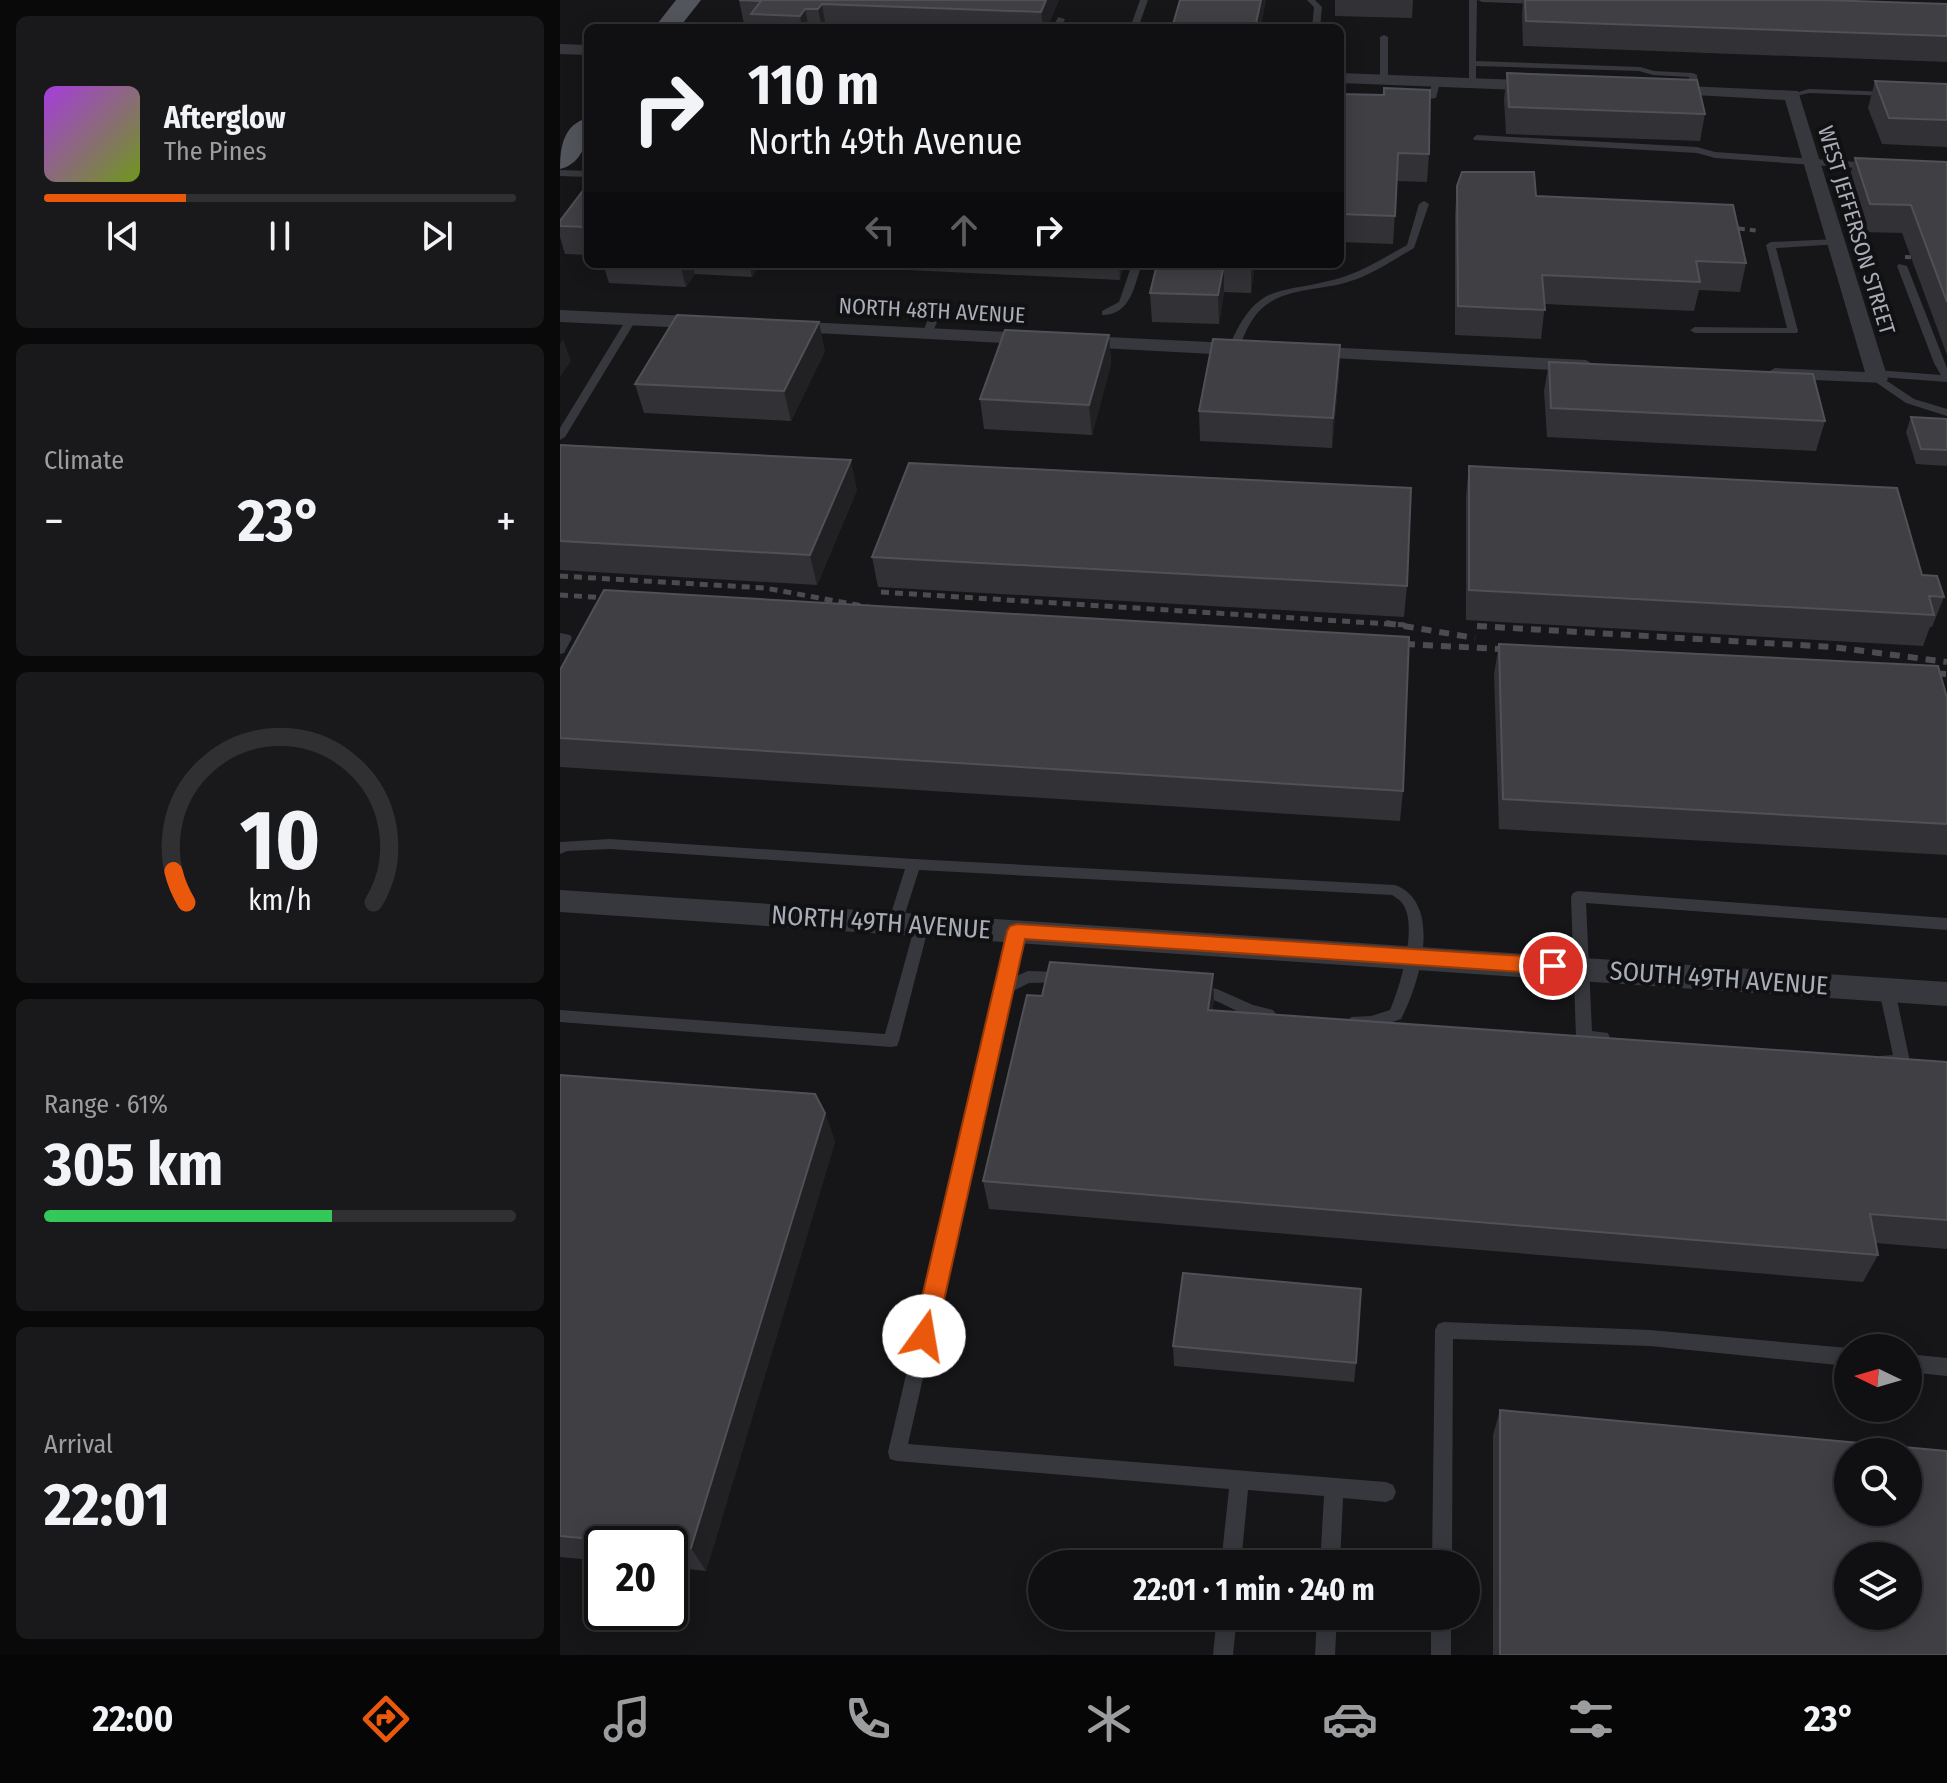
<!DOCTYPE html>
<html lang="en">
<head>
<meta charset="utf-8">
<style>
	body { margin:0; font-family:"Fira Sans Condensed",sans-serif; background:#19191b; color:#f1f3f6; height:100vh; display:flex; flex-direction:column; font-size:30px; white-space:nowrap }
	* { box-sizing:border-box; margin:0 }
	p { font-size:26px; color:#9c9d9f }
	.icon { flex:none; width:44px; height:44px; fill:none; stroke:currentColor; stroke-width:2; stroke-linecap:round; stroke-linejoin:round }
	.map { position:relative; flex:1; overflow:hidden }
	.details { display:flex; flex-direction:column; gap:16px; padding:16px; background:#09090a; width:560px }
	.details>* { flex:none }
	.banner { position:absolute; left:24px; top:24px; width:760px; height:244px; border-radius:12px; box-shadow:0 4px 20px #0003,0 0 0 2px #303032; background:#101012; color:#f1f3f6; overflow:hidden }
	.needle { width:52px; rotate:275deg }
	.fabs { position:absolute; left:1274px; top:1334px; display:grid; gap:16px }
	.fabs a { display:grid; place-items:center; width:88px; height:88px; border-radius:50%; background:#101012; box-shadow:0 4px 20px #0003,0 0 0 2px #303032; font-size:40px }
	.speed { position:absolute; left:24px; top:1526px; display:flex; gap:16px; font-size:40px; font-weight:700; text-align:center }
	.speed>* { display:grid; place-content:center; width:104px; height:104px; border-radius:50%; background:#101012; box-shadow:0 4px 20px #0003,0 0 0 2px #303032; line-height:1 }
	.speed .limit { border:4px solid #111; border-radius:12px; background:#fff; color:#111 }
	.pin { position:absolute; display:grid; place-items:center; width:68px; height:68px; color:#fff; margin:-34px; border:4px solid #fff; border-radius:50%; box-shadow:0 2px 8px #0007 }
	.me { position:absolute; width:88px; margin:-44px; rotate:13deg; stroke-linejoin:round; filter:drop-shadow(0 0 6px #0008) }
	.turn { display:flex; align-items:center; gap:28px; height:168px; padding:0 32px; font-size:36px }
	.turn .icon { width:104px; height:104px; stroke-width:2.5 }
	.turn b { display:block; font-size:56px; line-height:68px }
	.lanes { display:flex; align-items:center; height:76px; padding:0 32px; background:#0003; justify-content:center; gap:40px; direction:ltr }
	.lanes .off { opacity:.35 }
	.big { font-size:60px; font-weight:700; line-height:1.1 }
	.details .widget { flex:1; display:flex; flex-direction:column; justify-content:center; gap:12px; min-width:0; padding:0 28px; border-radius:12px; background:#19191b }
	.details .dial { align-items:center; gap:0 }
	.dial svg { height:208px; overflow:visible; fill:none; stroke:#303032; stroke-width:7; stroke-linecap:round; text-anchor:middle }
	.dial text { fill:#f1f3f6; stroke:none }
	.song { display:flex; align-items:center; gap:24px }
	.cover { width:96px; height:96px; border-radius:12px; background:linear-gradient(135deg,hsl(280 70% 55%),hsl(80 70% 35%)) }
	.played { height:8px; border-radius:4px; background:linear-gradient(90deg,#ea580c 30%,#303032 30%) }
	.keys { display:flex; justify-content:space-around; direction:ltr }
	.heat { display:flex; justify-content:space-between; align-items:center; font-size:44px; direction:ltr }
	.charge { height:12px; border-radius:6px; background:linear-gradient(90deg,#34c759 61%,#303032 0) }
	.trip { position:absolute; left:468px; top:1550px; width:452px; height:80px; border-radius:40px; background:#101012; box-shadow:0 4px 20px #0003,0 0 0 2px #303032; font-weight:700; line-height:80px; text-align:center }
	.dock { display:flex; height:128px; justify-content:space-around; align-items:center; background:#060607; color:#9c9d9f }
	.dock .icon { width:56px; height:56px }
	.dock .active { color:#ea580c }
	.dock b { font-size:36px; color:#f1f3f6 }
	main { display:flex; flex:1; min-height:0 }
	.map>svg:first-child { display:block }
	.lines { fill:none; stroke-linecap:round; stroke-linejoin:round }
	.lane { fill:#37383d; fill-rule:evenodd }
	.street { fill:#37383d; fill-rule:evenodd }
	.primary { fill:#53555c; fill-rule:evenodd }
	.rail-far2 { stroke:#4a4c52; stroke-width:4; stroke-dasharray:6 5; stroke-linecap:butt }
	.rail-far1 { stroke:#4a4c52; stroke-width:5; stroke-dasharray:8 6; stroke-linecap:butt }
	.rail { stroke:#4a4c52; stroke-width:6; stroke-dasharray:10 8; stroke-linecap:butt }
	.wall { fill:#323236 }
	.shaded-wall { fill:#212124 }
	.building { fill:#3f3f44; stroke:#4f5156; stroke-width:2; fill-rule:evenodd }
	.route { fill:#ea580c; stroke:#983908; stroke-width:2 }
	.labels { text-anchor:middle; stroke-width:8; stroke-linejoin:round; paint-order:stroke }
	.far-street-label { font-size:22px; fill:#a8adb8; stroke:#111113 }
	.street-label { font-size:26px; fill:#a8adb8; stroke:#111113 }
</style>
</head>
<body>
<main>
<section class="details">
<div class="widget">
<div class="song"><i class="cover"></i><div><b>Afterglow</b><p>The Pines</p></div></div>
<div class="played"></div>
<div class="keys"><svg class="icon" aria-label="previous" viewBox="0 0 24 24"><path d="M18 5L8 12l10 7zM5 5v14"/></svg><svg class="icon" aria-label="pause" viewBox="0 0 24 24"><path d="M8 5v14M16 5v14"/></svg><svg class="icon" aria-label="next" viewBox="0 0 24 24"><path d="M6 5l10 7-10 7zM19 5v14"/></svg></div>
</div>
<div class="widget"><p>Climate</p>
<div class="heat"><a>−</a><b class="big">23°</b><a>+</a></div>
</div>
<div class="widget dial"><svg viewBox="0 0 100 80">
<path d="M14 69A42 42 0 1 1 86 69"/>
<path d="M14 69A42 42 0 0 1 9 57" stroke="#ea580c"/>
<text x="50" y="56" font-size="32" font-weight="700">10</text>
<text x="50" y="72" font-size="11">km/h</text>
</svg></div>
<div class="widget"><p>Range · 61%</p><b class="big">305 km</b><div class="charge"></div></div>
<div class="widget"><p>Arrival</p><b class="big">22:01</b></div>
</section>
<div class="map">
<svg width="1387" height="1655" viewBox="0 0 1387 1655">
	<rect width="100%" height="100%" fill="#161618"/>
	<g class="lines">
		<g class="lane">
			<path d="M 580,0 L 588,0 L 578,28 L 570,28 Z"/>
			<path d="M 747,0 L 755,0 L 762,7 L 760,28 L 752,28 L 754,7 Z"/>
			<path d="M 909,0 L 917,0 L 916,61 L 1080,67 L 1094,71 L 1133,73 L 1137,75 L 1139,92 L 1135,94 L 1131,92 L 1129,77 L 1093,75 L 1079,71 L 916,66 L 916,83 L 909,85 Z"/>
			<path d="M 918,0 L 983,0 L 986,2 L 982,4 L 922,2 Z"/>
			<path d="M 498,17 L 505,19 L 501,28 L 493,28 Z"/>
			<path d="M 824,35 L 828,37 L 828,80 L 824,82 L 820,80 L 820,37 Z"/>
			<path d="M 873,80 L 880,82 L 876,98 L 850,102 L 850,98 L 869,94 Z"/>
			<path d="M 1249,89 L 1331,92 L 1335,94 L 1331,96 L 1249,93 L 1232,97 L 1228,95 Z"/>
			<path d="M 917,135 L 1137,147 L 1155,152 L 1311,163 L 1315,166 L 1311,169 L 1155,158 L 1137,153 L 914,140 L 913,138 Z"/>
			<path d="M 0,170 L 28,171 L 28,177 L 0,176 Z"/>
			<path d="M 864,201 L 869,204 L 854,248 C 833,260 812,275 788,282 C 763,290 728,288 706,305 C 690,317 685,335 677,351 L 669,351 L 668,349 C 698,279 717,296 780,278 C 804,271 825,257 847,245 L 859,204 Z"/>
			<path d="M 1277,239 L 1280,240 L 1280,244 L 1216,248 L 1238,331 L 1237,333 L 1135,333 L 1130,330 L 1135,327 L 1227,328 L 1206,245 L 1211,242 Z"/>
			<path d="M 572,264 L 582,264 C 574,286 571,315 542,315 L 542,311 L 559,302 Z"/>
			<path d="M 1339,264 L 1347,266 L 1387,368 L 1387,382 L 1321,377 L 1354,399 L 1387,409 L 1387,416 L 1346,403 L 1314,381 L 1313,379 L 1317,376 L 1311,373 L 1316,370 L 1381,375 L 1374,363 L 1337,266 Z"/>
			<path d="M 379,302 L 384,305 L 372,334 L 363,336 L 362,334 L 374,305 Z"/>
			<path d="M 71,317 L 76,320 L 5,437 L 0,440 L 0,428 L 66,320 Z"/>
			<path d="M 0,633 L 10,635 L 12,638 L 4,653 L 0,654 Z"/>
			<path d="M 50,839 L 354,859 L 835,885 C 884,903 859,985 841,1019 C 824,1025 809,1030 791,1025 L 788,1021 L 791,1017 L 811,1016 L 830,1010 C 840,988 859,923 842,903 C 841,901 834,896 832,895 L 359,870 L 342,923 L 340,927 L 330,927 L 328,923 L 345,869 L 50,849 L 7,851 L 0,854 L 0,842 Z"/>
			<path d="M 1018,891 L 1387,918 L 1387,930 L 1026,903 L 1032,1031 L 1048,1033 L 1050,1038 L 1048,1043 C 1039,1046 1027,1045 1018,1042 L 1016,1037 L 1011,897 L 1013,893 Z"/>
			<path d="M 362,919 L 367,921 L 369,925 L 339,1041 L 337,1046 L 331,1047 L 0,1022 L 0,1010 L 325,1034 L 355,925 L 357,921 Z"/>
			<path d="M 457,925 L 462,927 L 464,931 L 454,977 L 468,971 L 503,972 L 508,974 L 511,978 L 508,982 L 469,983 L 451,992 L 348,1444 L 826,1482 L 833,1485 L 836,1492 L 833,1499 L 826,1502 L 783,1498 L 780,1564 L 760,1564 L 764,1496 L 688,1490 L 681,1564 L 661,1564 L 669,1489 L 337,1461 L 330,1459 L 328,1452 L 450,931 L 452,927 Z"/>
			<path d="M 635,984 L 657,989 L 693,1005 L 713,1010 L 716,1014 L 713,1018 C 693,1024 674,1008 656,1001 C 647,998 638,997 630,994 L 627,990 L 630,986 Z"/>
			<path d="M 1327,984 L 1332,986 L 1335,990 L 1350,1062 L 1348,1067 C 1339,1070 1329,1069 1320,1066 L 1318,1061 L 1320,1056 L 1333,1055 L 1319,990 L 1322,986 Z"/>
			<path d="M 884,1322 L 1090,1330 L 1288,1348 L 1288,1366 L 1090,1346 L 893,1339 L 892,1564 L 872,1564 L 875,1330 L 878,1324 Z"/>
			<path d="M 1348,1354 L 1387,1358 L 1387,1376 L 1348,1372 Z"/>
			<path d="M 657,1616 L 677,1616 L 673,1655 L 653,1655 Z"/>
			<path d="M 757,1616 L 777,1616 L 775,1655 L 755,1655 Z"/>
			<rect x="871" y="1616" width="20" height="39"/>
		</g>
		<g class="street">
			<path d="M 0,44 L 28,45 L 28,55 L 0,54 Z"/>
			<path d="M 780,73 L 983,81 L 991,86 L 983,91 L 780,83 Z"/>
			<path d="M 1104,85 L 1238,91 L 1328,379 L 1325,383 L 1208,378 L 1205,374 L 1215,368 L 1305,372 L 1225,100 L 1098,93 L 1096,90 Z"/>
			<path d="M 0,310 L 151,317 L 161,323 L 151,329 L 0,322 Z"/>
			<path d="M 225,321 L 690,344 L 700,350 L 690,356 L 218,331 L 215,327 Z"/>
			<path d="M 744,346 L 1026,360 L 1036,366 L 1026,372 L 737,356 L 734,352 L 737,348 Z"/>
			<path d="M 0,890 L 1387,982 L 1387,1006 L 0,912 Z"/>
		</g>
		<g class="primary">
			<path d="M 116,0 L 141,0 L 119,28 L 94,28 Z"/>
			<path d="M 28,118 C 28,139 24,163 0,169 C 0,148 3,124 28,118 Z"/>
		</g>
		<g class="rail-far2">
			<path d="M 1157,226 L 1200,231"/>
			<path d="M 1345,257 L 1387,259"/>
		</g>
		<g class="rail-far1">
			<path d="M 0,576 L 205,588 L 319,609"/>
			<path d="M 321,592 L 845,625"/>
			<path d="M 0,595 L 64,599"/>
		</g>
		<g class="rail">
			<path d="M 826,623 L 915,638"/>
			<path d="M 917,626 L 1273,647 L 1387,662"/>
			<path d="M 827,643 L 958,650"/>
			<path d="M 1358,673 L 1387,674"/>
		</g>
	</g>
	<g class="wall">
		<path d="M 179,0 L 499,0 L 487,28 L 194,28 L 193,25 L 184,24 Z"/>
		<path d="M 775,0 L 853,0 L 852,18 L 775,16 Z"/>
		<path d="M 963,0 L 1263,0 L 1387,4 L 1387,62 L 963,46 L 962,15 Z"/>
		<path d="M 947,73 L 1145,114 L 1140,141 L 946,134 L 944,99 Z"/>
		<path d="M 1315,81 L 1387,84 L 1387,147 L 1322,144 L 1308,108 Z"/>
		<path d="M 780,94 L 869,154 L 867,182 L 837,181 L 833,244 L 780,242 Z"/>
		<path d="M 1295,158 L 1387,162 L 1387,355 L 1342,233 L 1302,232 L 1287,186 Z"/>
		<path d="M 28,184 L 28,255 L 5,254 L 0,237 L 0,221 Z"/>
		<path d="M 897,186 L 976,196 L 1186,263 L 1180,292 L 1139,290 L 1134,311 L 985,304 L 981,339 L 895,335 L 895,214 Z"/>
		<path d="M 43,264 L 200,264 L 192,277 L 135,274 L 126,287 L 49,283 Z"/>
		<path d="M 222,264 L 564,264 L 560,280 Z"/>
		<path d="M 597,264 L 695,264 L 691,293 L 664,292 L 659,324 L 592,322 L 590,293 Z"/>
		<path d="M 549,335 L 551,364 L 532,435 L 424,429 L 420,399 Z"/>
		<path d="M 265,351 L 231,421 L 84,413 L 75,384 Z"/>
		<path d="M 989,362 L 1265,421 L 1256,451 L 987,437 L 984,391 Z"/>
		<path d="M 779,375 L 772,448 L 640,441 L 639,411 Z"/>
		<path d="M 1351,417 L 1387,419 L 1387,466 L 1356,464 L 1346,432 Z"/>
		<path d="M 0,445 L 297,490 L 257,585 L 0,570 Z"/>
		<path d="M 909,466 L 1362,575 L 1384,597 L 1372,627 L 1370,627 L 1363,646 L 906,620 L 906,496 Z"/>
		<path d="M 312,557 L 847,586 L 844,617 L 318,587 Z"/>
		<path d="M 939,644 L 1387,698 L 1387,855 L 939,829 L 934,674 Z"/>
		<path d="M 0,670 L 843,791 L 840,821 L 0,767 Z"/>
		<path d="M 653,974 L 653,1010 L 1387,1062 L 1387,1249 L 1316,1243 L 1318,1255 L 1303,1282 L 429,1209 L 423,1181 L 482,996 Z"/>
		<path d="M 0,1075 L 265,1113 L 275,1142 L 146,1571 L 110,1567 L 110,1544 L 42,1544 L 42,1561 L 0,1557 Z"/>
		<path d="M 613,1346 L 796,1363 L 794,1382 L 614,1366 Z"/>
		<path d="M 940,1410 L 1387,1655 L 933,1655 L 933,1435 Z"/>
	</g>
	<g class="shaded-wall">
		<path d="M 486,0 L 499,0 L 487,28 L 483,28 L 481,12 Z"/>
		<path d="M 701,0 L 706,0 L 701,28 L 695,28 Z"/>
		<path d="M 262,4 L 266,28 L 262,28 L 258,9 Z"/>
		<path d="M 245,9 L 249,28 L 242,28 L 240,16 Z"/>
		<path d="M 120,264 L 132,264 L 135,274 L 126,287 Z"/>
		<path d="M 189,264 L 200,264 L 192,277 Z"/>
		<path d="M 559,264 L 564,264 L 560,280 Z"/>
		<path d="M 664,264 L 664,292 L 659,324 L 658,295 Z"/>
		<path d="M 691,264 L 695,264 L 691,293 Z"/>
		<path d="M 259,322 L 265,351 L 231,421 L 224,391 Z"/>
		<path d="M 549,335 L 551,364 L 532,435 L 529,405 Z"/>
		<path d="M 3,339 L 11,361 L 0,377 L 0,344 Z"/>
		<path d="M 780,345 L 779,375 L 772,448 L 773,418 Z"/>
		<path d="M 291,460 L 297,490 L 257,585 L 250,555 Z"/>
		<path d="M 653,974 L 654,1003 L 649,1039 L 648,1010 Z"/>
		<path d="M 265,1113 L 275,1142 L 146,1571 L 131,1548 Z"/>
	</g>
	<g class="building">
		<path d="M 179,0 L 486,0 L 481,12 L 262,4 L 258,9 L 245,9 L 240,16 L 191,14 L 201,1 Z"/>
		<path d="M 620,0 L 701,0 L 695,28 L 612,28 Z"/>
		<path d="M 965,0 L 1263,0 L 1387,4 L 1387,36 L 966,21 Z"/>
		<path d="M 947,73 L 1137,80 L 1145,114 L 949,107 Z"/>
		<path d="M 1315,81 L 1387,84 L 1387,120 L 1329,118 Z"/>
		<path d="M 824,88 L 870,90 L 869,154 L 838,153 L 835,216 L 780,214 L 780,94 L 824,95 Z"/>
		<path d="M 1295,158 L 1387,162 L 1387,302 L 1351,205 L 1310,204 Z"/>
		<path d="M 902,172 L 974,172 L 976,196 L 1173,205 L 1186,263 L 1136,261 L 1140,282 L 982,275 L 985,310 L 898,306 L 897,186 Z"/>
		<path d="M 28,184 L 28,227 L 0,226 L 0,221 Z"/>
		<path d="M 597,264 L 664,264 L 658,295 L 590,293 Z"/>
		<path d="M 117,315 L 259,322 L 224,391 L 75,384 Z"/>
		<path d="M 445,330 L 549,335 L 529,405 L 420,399 Z"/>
		<path d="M 653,339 L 780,345 L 773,418 L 639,411 Z"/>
		<path d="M 989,362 L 1253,374 L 1265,421 L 991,408 Z"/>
		<path d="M 1351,417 L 1387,419 L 1387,450 L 1361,449 Z"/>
		<path d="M 0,445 L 291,460 L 250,555 L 0,541 Z"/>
		<path d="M 349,463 L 851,488 L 847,586 L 312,557 Z"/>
		<path d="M 909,466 L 1337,488 L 1362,575 L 1377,576 L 1384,597 L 1369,596 L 1374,615 L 909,590 Z"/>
		<path d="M 44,590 L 849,637 L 843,791 L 0,738 L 0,670 Z"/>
		<path d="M 939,644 L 1378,666 L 1387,698 L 1387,824 L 943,799 Z"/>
		<path d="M 490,962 L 653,974 L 648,1010 L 1387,1062 L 1387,1220 L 1310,1214 L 1318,1255 L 423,1181 L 467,995 L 482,996 Z"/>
		<path d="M 0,1075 L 255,1094 L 265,1113 L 131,1548 L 110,1546 L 110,1544 L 89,1544 L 0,1536 Z"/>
		<path d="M 623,1273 L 801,1289 L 796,1363 L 613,1346 Z"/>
		<path d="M 940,1410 L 1387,1451 L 1387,1655 L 940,1655 ZM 1288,1452 L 1348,1452 L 1348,1512 L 1288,1512 ZM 1288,1556 L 1348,1556 L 1348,1616 L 1288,1616 Z"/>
	</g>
	<path class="route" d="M 457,924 L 993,958 L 1000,961 L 1003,966 L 1000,972 L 993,974 L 465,939 L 376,1336 L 372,1344 L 364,1347 L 356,1344 L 353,1336 L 447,931 L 450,926 Z"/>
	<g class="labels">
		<g class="far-street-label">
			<text transform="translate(1297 230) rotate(73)" y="8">WEST JEFFERSON STREET</text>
			<text transform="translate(372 310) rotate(3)" y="8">NORTH 48TH AVENUE</text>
		</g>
		<g class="street-label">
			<text transform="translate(321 922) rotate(4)" y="9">NORTH 49TH AVENUE</text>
			<text transform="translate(1159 978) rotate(4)" y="9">SOUTH 49TH AVENUE</text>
		</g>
	</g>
</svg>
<div class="fabs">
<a><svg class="needle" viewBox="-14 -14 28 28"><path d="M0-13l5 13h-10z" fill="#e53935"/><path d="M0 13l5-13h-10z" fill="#9c9d9f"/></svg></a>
<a><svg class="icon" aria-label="search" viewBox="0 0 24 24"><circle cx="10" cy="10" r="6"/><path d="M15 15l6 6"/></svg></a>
<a><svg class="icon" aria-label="layers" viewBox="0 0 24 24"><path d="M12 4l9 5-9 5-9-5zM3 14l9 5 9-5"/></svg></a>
</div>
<div class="speed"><div class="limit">20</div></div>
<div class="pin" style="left:993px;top:966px;background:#d93025"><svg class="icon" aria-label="arrive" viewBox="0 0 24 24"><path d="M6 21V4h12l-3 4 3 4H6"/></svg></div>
<svg class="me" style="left:364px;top:1336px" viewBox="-20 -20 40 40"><circle r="19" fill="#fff"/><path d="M0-13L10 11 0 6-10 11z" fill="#ea580c"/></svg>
<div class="trip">22:01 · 1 min · 240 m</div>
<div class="banner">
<div class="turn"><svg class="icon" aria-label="right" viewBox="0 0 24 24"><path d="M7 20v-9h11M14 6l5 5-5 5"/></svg><div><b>110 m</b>North 49th Avenue</div></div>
<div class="lanes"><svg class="icon off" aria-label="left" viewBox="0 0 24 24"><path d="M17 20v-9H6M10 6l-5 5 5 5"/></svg><svg class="icon off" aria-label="ahead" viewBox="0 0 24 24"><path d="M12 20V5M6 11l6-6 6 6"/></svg><svg class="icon" aria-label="right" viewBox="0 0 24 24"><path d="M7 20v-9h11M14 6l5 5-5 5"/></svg></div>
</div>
</div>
</main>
<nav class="dock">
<b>22:00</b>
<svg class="icon active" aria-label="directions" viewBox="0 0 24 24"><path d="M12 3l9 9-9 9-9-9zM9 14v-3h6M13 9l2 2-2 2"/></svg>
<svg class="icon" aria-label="music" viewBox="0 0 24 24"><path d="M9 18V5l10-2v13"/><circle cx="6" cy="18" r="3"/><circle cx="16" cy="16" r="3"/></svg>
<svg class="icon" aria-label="phone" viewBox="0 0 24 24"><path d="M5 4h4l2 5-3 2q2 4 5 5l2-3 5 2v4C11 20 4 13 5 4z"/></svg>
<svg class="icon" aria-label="climate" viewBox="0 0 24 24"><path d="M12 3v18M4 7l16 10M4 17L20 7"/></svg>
<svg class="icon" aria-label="car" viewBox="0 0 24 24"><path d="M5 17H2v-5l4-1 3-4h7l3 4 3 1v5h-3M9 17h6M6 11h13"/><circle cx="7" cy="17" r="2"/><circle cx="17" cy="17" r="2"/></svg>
<svg class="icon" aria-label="filters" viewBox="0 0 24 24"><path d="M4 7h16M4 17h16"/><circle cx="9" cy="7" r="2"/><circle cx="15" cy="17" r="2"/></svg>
<b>23°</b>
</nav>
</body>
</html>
